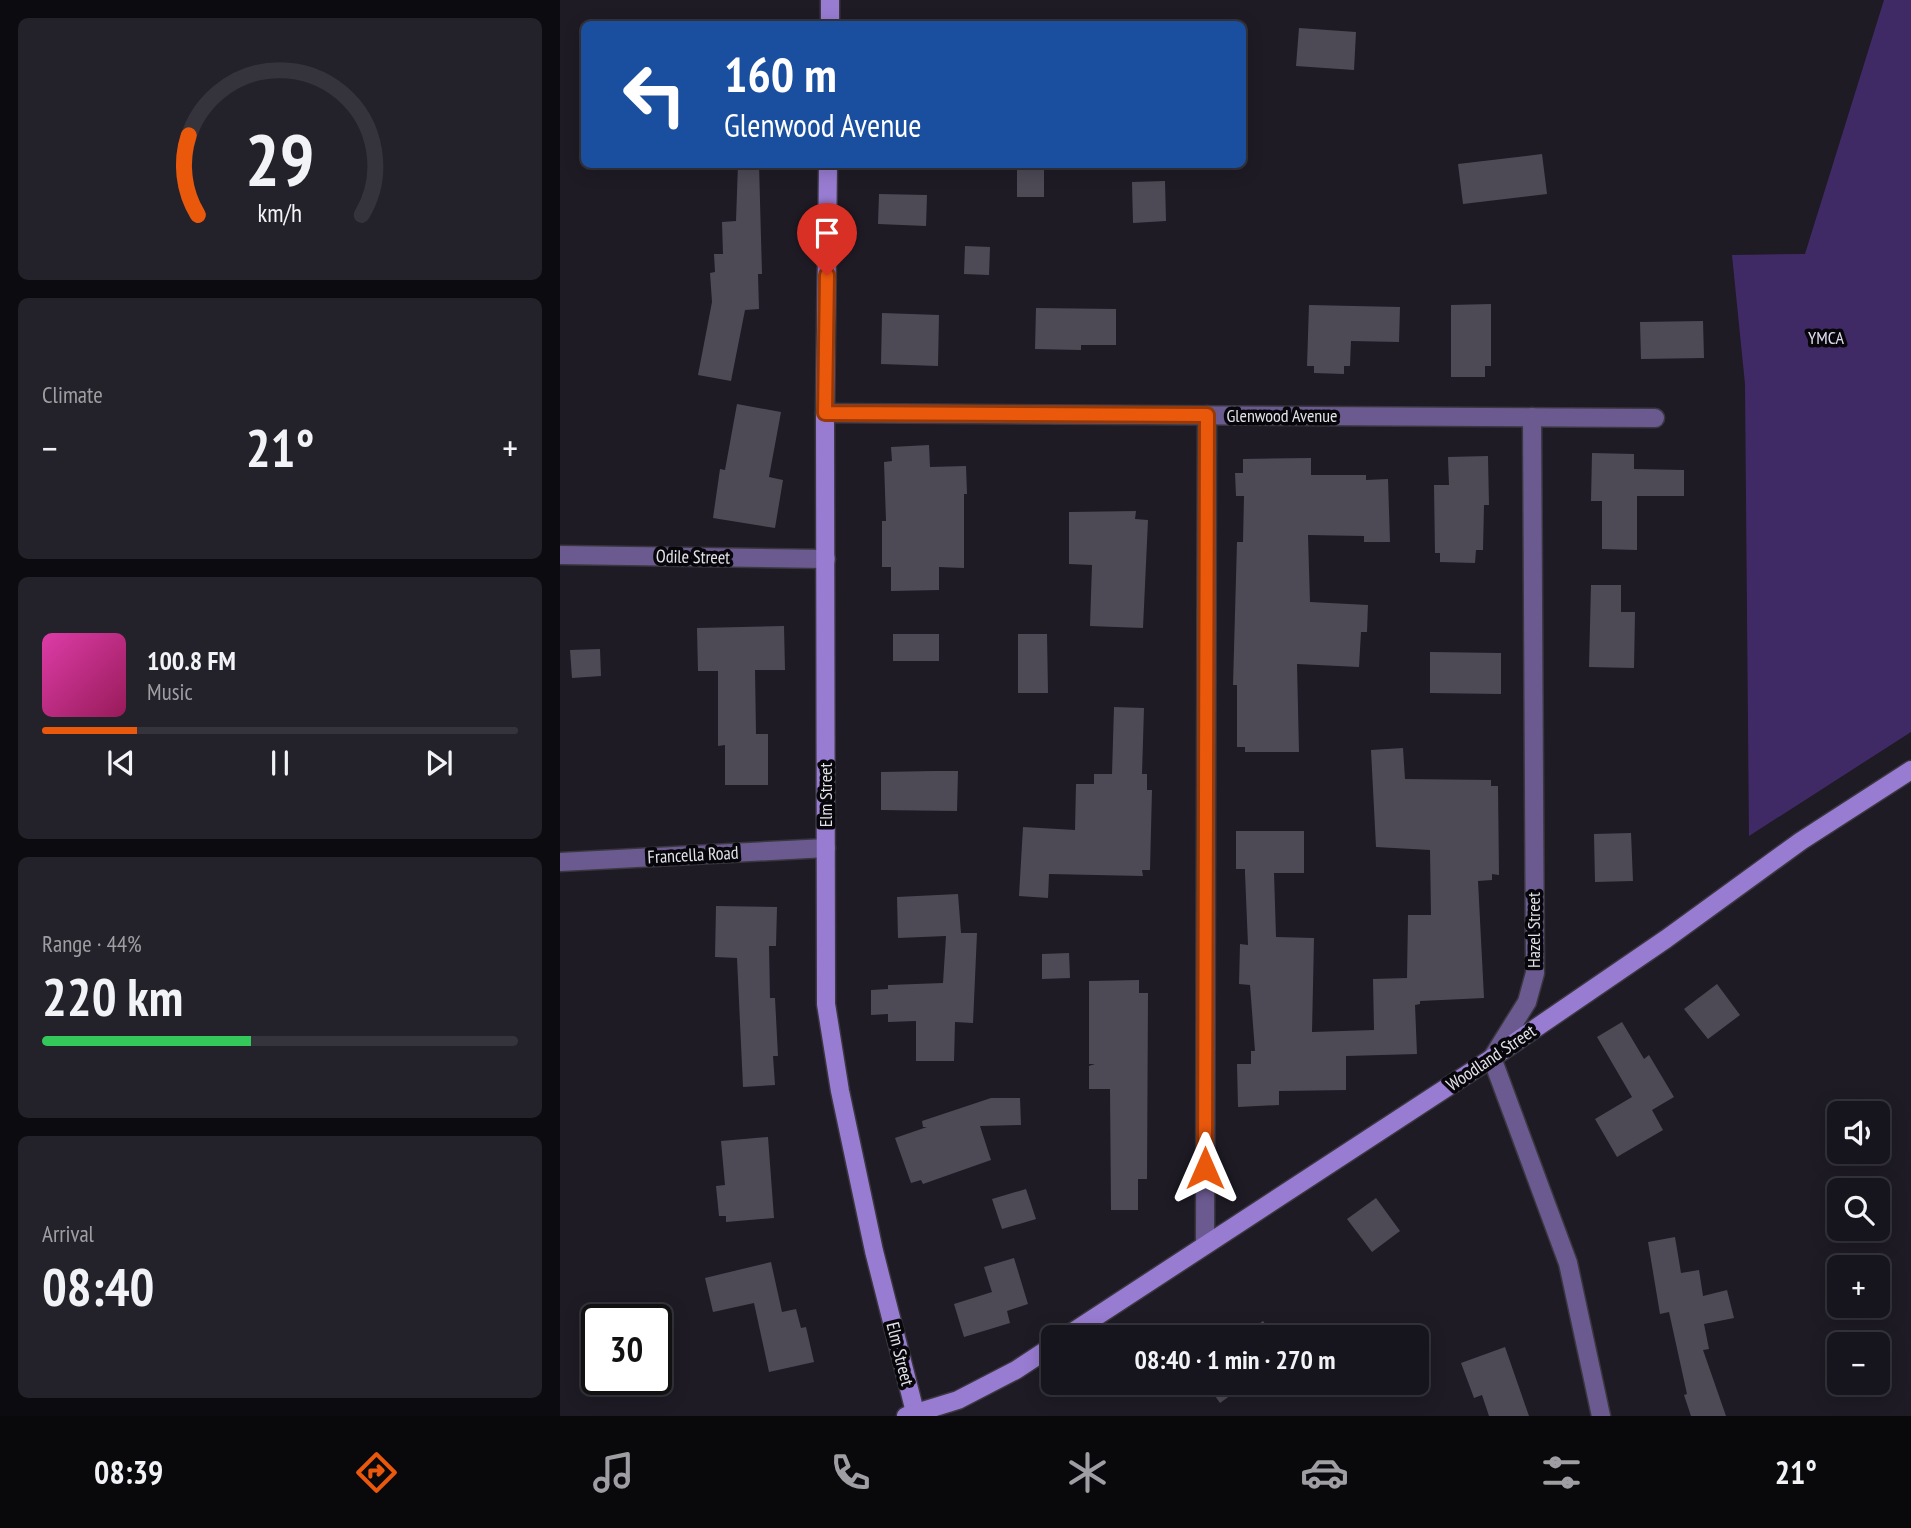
<!DOCTYPE html>
<html lang="en">
<head>
<meta charset="utf-8">
<style>
	body { margin:0; font-family:"PT Sans Narrow",sans-serif; background:#232129; color:#f1f3f6; height:100vh; display:flex; flex-direction:column; font-size:26px; white-space:nowrap }
	* { box-sizing:border-box; margin:0 }
	p { font-size:23px; color:#9e9ea3 }
	.icon { flex:none; width:38px; height:38px; fill:none; stroke:currentColor; stroke-width:2; stroke-linecap:round; stroke-linejoin:round }
	.map { position:relative; flex:1; overflow:hidden }
	.side { display:flex; flex-direction:column; gap:18px; padding:18px; background:#0c0b0f; width:560px }
	.side>* { flex:none }
	.hud { position:absolute; left:21px; top:21px; width:665px; height:147px; border-radius:10px; box-shadow:0 4px 18px #0003,0 0 0 2px #35333b; background:#1a4fa0; color:#fff; overflow:hidden }
	.controls { position:absolute; left:1267px; top:1101px; display:grid; gap:14px }
	.controls a { display:grid; place-items:center; width:63px; height:63px; border-radius:10px; background:#16141c; box-shadow:0 4px 18px #0003,0 0 0 2px #35333b; font-size:35px }
	.speed { position:absolute; left:21px; top:1304px; display:flex; gap:14px; font-size:35px; font-weight:700; text-align:center }
	.speed>* { display:grid; place-content:center; width:91px; height:91px; border-radius:50%; background:#16141c; box-shadow:0 4px 18px #0003,0 0 0 2px #35333b; line-height:1 }
	.speed .limit { border:4px solid #111; border-radius:10px; background:#fff; color:#111 }
	.pin { position:absolute; display:grid; place-items:center; width:60px; height:60px; color:#fff; margin:-72px -30px; border-radius:50% 50% 50% 0; rotate:-45deg; box-shadow:0 0 7px #0007 }
	.pin .icon { rotate:45deg }
	.me { position:absolute; width:77px; margin:-38px; rotate:0deg; stroke-linejoin:round; filter:drop-shadow(0 0 5px #0008) }
	.turn { display:flex; align-items:center; gap:24px; height:147px; padding:0 28px; font-size:32px }
	.turn .icon { width:91px; height:91px; stroke-width:2.5 }
	.turn b { display:block; font-size:49px; line-height:60px }
	.big { font-size:52px; font-weight:700; line-height:1.1 }
	.side .widget { flex:1; display:flex; flex-direction:column; justify-content:center; gap:10px; min-width:0; padding:0 24px; border-radius:10px; background:#232129 }
	.side .dial { align-items:center; gap:0 }
	.dial svg { height:182px; overflow:visible; fill:none; stroke:#35333b; stroke-width:7; stroke-linecap:round; text-anchor:middle }
	.dial text { fill:#f1f3f6; stroke:none }
	.song { display:flex; align-items:center; gap:21px }
	.cover { width:84px; height:84px; border-radius:10px; background:linear-gradient(135deg,hsl(320 70% 55%),hsl(330 70% 35%)) }
	.played { height:7px; border-radius:4px; background:linear-gradient(90deg,#ea580c 20%,#35333b 20%) }
	.keys { display:flex; justify-content:space-around; direction:ltr }
	.heat { display:flex; justify-content:space-between; align-items:center; font-size:38px; direction:ltr }
	.charge { height:10px; border-radius:5px; background:linear-gradient(90deg,#34c759 44%,#35333b 0) }
	.trip { position:absolute; left:481px; top:1325px; width:388px; height:70px; border-radius:10px; background:#16141c; box-shadow:0 4px 18px #0003,0 0 0 2px #35333b; font-weight:700; line-height:70px; text-align:center }
	.dock { display:flex; height:112px; justify-content:space-around; align-items:center; background:#09080b; color:#9e9ea3 }
	.dock .icon { width:49px; height:49px }
	.dock .current { color:#ea580c }
	.dock b { font-size:32px; color:#f1f3f6 }
	main { display:flex; flex:1; min-height:0 }
	.map>svg:first-child { display:block }
	.green { fill:#402a66 }
	.building { fill:#4d4a56 }
	.lines { fill:none; stroke-linecap:round; stroke-linejoin:round }
	.street-casing { stroke:#3a3740; stroke-width:21 }
	.secondary-casing { stroke:#3a3740; stroke-width:21 }
	.street { stroke:#6b5a8f; stroke-width:18 }
	.secondary { stroke:#987cd2; stroke-width:18 }
	.route-casing { stroke:#983908; stroke-width:18 }
	.route { stroke:#ea580c; stroke-width:12 }
	.labels { text-anchor:middle; stroke-width:7; stroke-linejoin:round; paint-order:stroke }
	.park-label { font-size:18px; fill:#e2dcf3; stroke:#07060a }
	.street-label { font-size:18px; fill:#e4e2e9; stroke:#07060a }
</style>
</head>
<body>
<main>
<section class="side">
<div class="widget dial"><svg viewBox="0 0 100 80">
<path d="M14 69A42 42 0 1 1 86 69"/>
<path d="M14 69A42 42 0 0 1 10 34" stroke="#ea580c"/>
<text x="50" y="56" font-size="32" font-weight="700">29</text>
<text x="50" y="72" font-size="11">km/h</text>
</svg></div>
<div class="widget"><p>Climate</p>
<div class="heat"><a>−</a><b class="big">21°</b><a>+</a></div>
</div>
<div class="widget">
<div class="song"><i class="cover"></i><div><b>100.8 FM</b><p>Music</p></div></div>
<div class="played"></div>
<div class="keys"><svg class="icon" aria-label="previous" viewBox="0 0 24 24"><path d="M18 5L8 12l10 7zM5 5v14"/></svg><svg class="icon" aria-label="pause" viewBox="0 0 24 24"><path d="M8 5v14M16 5v14"/></svg><svg class="icon" aria-label="next" viewBox="0 0 24 24"><path d="M6 5l10 7-10 7zM19 5v14"/></svg></div>
</div>
<div class="widget"><p>Range · 44%</p><b class="big">220 km</b><div class="charge"></div></div>
<div class="widget"><p>Arrival</p><b class="big">08:40</b></div>
</section>
<div class="map">
<svg width="1351" height="1416" viewBox="0 0 1351 1416">
	<rect width="100%" height="100%" fill="#1e1b25"/>
	<path class="green" d="M 1324,0 L 1351,0 L 1351,732 L 1189,836 L 1185,384 L 1172,255 L 1245,254 Z"/>
	<g class="building">
		<path d="M 739,28 L 796,32 L 794,70 L 736,66 Z"/>
		<path d="M 982,154 L 987,194 L 903,204 L 898,164 Z"/>
		<path d="M 178,164 L 199,164 L 202,274 L 198,274 L 199,309 L 185,310 L 171,381 L 138,375 L 152,302 L 150,273 L 155,272 L 154,254 L 163,254 L 162,222 L 176,221 Z"/>
		<rect x="457" y="164" width="27" height="33"/>
		<path d="M 605,181 L 606,221 L 573,223 L 572,182 Z"/>
		<path d="M 319,194 L 367,195 L 366,226 L 318,224 Z"/>
		<path d="M 405,246 L 430,247 L 429,275 L 404,274 Z"/>
		<path d="M 931,304 L 931,366 L 925,366 L 925,377 L 891,377 L 891,305 Z"/>
		<path d="M 749,305 L 840,307 L 839,342 L 791,341 L 790,366 L 784,366 L 784,374 L 754,373 L 754,366 L 747,366 Z"/>
		<path d="M 476,308 L 556,309 L 556,345 L 521,345 L 521,350 L 475,349 Z"/>
		<path d="M 322,313 L 379,315 L 378,366 L 321,364 Z"/>
		<path d="M 1143,321 L 1144,358 L 1081,359 L 1080,322 Z"/>
		<path d="M 177,404 L 221,412 L 209,477 L 223,480 L 215,528 L 153,518 L 160,469 L 165,470 Z"/>
		<path d="M 369,445 L 370,467 L 406,466 L 407,494 L 404,494 L 404,568 L 379,567 L 379,590 L 331,591 L 331,567 L 322,567 L 322,521 L 326,521 L 324,462 L 332,461 L 331,447 Z"/>
		<path d="M 1032,453 L 1074,454 L 1074,469 L 1124,470 L 1124,496 L 1077,496 L 1077,550 L 1042,549 L 1042,501 L 1031,501 Z"/>
		<path d="M 928,456 L 929,505 L 924,505 L 923,550 L 916,550 L 915,563 L 880,562 L 880,553 L 875,553 L 874,485 L 889,485 L 888,457 Z"/>
		<path d="M 751,458 L 751,475 L 806,475 L 806,480 L 828,479 L 830,542 L 804,542 L 804,536 L 748,535 L 750,602 L 808,605 L 807,632 L 801,632 L 799,667 L 737,664 L 739,752 L 685,752 L 685,747 L 677,747 L 677,685 L 673,685 L 677,542 L 683,542 L 684,496 L 676,496 L 675,473 L 683,473 L 683,459 Z"/>
		<path d="M 576,511 L 575,519 L 588,520 L 583,628 L 530,626 L 532,565 L 509,564 L 509,512 Z"/>
		<path d="M 1031,585 L 1061,585 L 1061,612 L 1075,612 L 1074,668 L 1029,667 Z"/>
		<path d="M 224,626 L 225,670 L 195,670 L 196,734 L 208,734 L 208,785 L 165,785 L 165,745 L 158,746 L 158,671 L 138,671 L 137,628 Z"/>
		<rect x="333" y="634" width="46" height="27"/>
		<path d="M 458,634 L 487,634 L 488,693 L 458,693 Z"/>
		<path d="M 40,649 L 41,676 L 12,678 L 10,650 Z"/>
		<path d="M 870,652 L 941,653 L 941,694 L 870,693 Z"/>
		<path d="M 554,707 L 584,708 L 582,774 L 587,774 L 587,790 L 592,790 L 590,870 L 582,870 L 583,876 L 489,874 L 488,898 L 459,896 L 463,827 L 515,830 L 516,784 L 534,784 L 534,774 L 552,774 Z"/>
		<path d="M 843,748 L 845,779 L 931,780 L 931,786 L 938,786 L 939,875 L 932,874 L 932,880 L 918,881 L 924,998 L 860,1001 L 860,1004 L 855,1005 L 857,1054 L 786,1056 L 786,1090 L 719,1091 L 719,1105 L 678,1107 L 677,1064 L 691,1064 L 691,1051 L 695,1051 L 690,985 L 679,984 L 680,944 L 688,945 L 685,873 L 685,869 L 676,869 L 676,831 L 744,831 L 744,873 L 714,873 L 716,937 L 754,938 L 752,1032 L 814,1030 L 813,979 L 847,978 L 848,915 L 871,915 L 870,850 L 816,847 L 811,750 Z"/>
		<path d="M 374,771 L 398,771 L 397,811 L 321,810 L 321,772 Z"/>
		<path d="M 1071,833 L 1073,881 L 1035,882 L 1034,834 Z"/>
		<path d="M 398,894 L 401,933 L 417,933 L 413,1023 L 395,1022 L 394,1061 L 356,1061 L 356,1021 L 328,1022 L 328,1014 L 311,1015 L 311,990 L 328,989 L 328,985 L 383,983 L 386,936 L 338,938 L 337,897 Z"/>
		<path d="M 156,906 L 217,907 L 216,946 L 209,946 L 210,998 L 215,998 L 218,1056 L 213,1056 L 215,1085 L 183,1087 L 177,958 L 155,957 Z"/>
		<path d="M 509,953 L 510,978 L 482,979 L 482,954 Z"/>
		<path d="M 579,980 L 579,993 L 588,993 L 587,1179 L 578,1179 L 578,1210 L 551,1210 L 550,1089 L 529,1089 L 529,1066 L 535,1064 L 529,1064 L 529,981 Z"/>
		<path d="M 1157,984 L 1180,1015 L 1148,1039 L 1124,1009 Z"/>
		<path d="M 1062,1022 L 1084,1059 L 1089,1055 L 1114,1097 L 1092,1110 L 1103,1130 L 1057,1157 L 1035,1119 L 1072,1097 L 1037,1037 Z"/>
		<path d="M 431,1098 L 460,1098 L 461,1125 L 420,1126 L 431,1160 L 363,1184 L 361,1180 L 351,1183 L 335,1138 L 367,1127 L 363,1127 L 362,1121 Z"/>
		<path d="M 208,1137 L 214,1218 L 166,1222 L 166,1216 L 159,1216 L 156,1186 L 165,1185 L 161,1141 Z"/>
		<path d="M 466,1189 L 476,1219 L 442,1229 L 432,1199 Z"/>
		<path d="M 816,1198 L 840,1231 L 812,1252 L 787,1219 Z"/>
		<path d="M 1115,1237 L 1121,1273 L 1139,1270 L 1143,1296 L 1167,1290 L 1174,1318 L 1144,1324 L 1149,1349 L 1143,1350 L 1166,1416 L 1131,1416 L 1124,1395 L 1127,1394 L 1109,1312 L 1100,1314 L 1088,1242 Z"/>
		<path d="M 454,1258 L 468,1304 L 447,1311 L 450,1323 L 404,1337 L 394,1304 L 432,1292 L 424,1267 Z"/>
		<path d="M 211,1262 L 222,1312 L 236,1309 L 241,1328 L 246,1327 L 254,1362 L 209,1372 L 194,1303 L 153,1312 L 145,1278 Z"/>
		<path d="M 703,1321 L 715,1337 L 680,1337 Z"/>
		<path d="M 945,1347 L 969,1416 L 929,1416 L 922,1395 L 914,1398 L 901,1363 Z"/>
		<path d="M 645,1382 L 689,1382 L 660,1403 Z"/>
	</g>
	<g class="lines">
		<g class="street-casing">
			<g id="street">
				<path d="M 265,413 L 1095,418"/>
				<path d="M 972,417 L 975,973 L 967,1002 L 932,1058 L 1008,1263 L 1041,1416"/>
				<path d="M 0,555 L 266,559"/>
				<path d="M 0,862 L 266,848"/>
				<path d="M 645,1245 L 647,415"/>
			</g>
		</g>
		<g class="secondary-casing">
			<g id="secondary">
				<path d="M 270,24 L 270,0"/>
				<path d="M 268,164 L 265,413 L 266,1004 L 280,1091 L 314,1251 L 356,1416"/>
				<path d="M 505,1337 L 932,1058 L 1106,939 L 1241,841 L 1351,770"/>
				<path d="M 346,1416 L 398,1400 L 456,1370 L 494,1345"/>
			</g>
		</g>
		<use href="#street" class="street"/>
		<use href="#secondary" class="secondary"/>
	</g>
	<g class="lines">
		<g class="route-casing">
			<path id="route" d="M 267,275 L 265,413 L 647,415 L 645,1168"/>
		</g>
		<use href="#route" class="route"/>
	</g>
	<g class="labels">
		<g class="park-label">
			<text x="1266" y="344">YMCA</text>
		</g>
		<g class="street-label">
			<text x="722" y="422">Glenwood Avenue</text>
			<text transform="translate(133 557) rotate(1)" y="6">Odile Street</text>
			<text transform="translate(266 795) rotate(-90)" y="6">Elm Street</text>
			<text transform="translate(133 855) rotate(-3)" y="6">Francella Road</text>
			<text transform="translate(974 930) rotate(-90)" y="6">Hazel Street</text>
			<text transform="translate(931 1058) rotate(-34)" y="6">Woodland Street</text>
			<text transform="translate(340 1354) rotate(76)" y="6">Elm Street</text>
		</g>
	</g>
</svg>
<div class="controls">
<a><svg class="icon" aria-label="sound" viewBox="0 0 24 24"><path d="M4 9h4l5-4v14l-5-4H4zM17 9q2 3 0 6"/></svg></a>
<a><svg class="icon" aria-label="search" viewBox="0 0 24 24"><circle cx="10" cy="10" r="6"/><path d="M15 15l6 6"/></svg></a>
<a>+</a>
<a>−</a>
</div>
<div class="speed"><div class="limit">30</div></div>
<div class="pin" style="left:267px;top:275px;background:#d93025"><svg class="icon" aria-label="arrive" viewBox="0 0 24 24"><path d="M6 21V4h12l-3 4 3 4H6"/></svg></div>
<svg class="me" style="left:645px;top:1168px" viewBox="-20 -20 40 40"><path d="M0-17L14 15 0 8-14 15z" fill="#ea580c" stroke="#fff" stroke-width="4"/></svg>
<div class="trip">08:40 · 1 min · 270 m</div>
<div class="hud">
<div class="turn"><svg class="icon" aria-label="left" viewBox="0 0 24 24"><path d="M17 20v-9H6M10 6l-5 5 5 5"/></svg><div><b>160 m</b>Glenwood Avenue</div></div>
</div>
</div>
</main>
<nav class="dock">
<b>08:39</b>
<svg class="icon current" aria-label="directions" viewBox="0 0 24 24"><path d="M12 3l9 9-9 9-9-9zM9 14v-3h6M13 9l2 2-2 2"/></svg>
<svg class="icon" aria-label="music" viewBox="0 0 24 24"><path d="M9 18V5l10-2v13"/><circle cx="6" cy="18" r="3"/><circle cx="16" cy="16" r="3"/></svg>
<svg class="icon" aria-label="phone" viewBox="0 0 24 24"><path d="M5 4h4l2 5-3 2q2 4 5 5l2-3 5 2v4C11 20 4 13 5 4z"/></svg>
<svg class="icon" aria-label="climate" viewBox="0 0 24 24"><path d="M12 3v18M4 7l16 10M4 17L20 7"/></svg>
<svg class="icon" aria-label="car" viewBox="0 0 24 24"><path d="M5 17H2v-5l4-1 3-4h7l3 4 3 1v5h-3M9 17h6M6 11h13"/><circle cx="7" cy="17" r="2"/><circle cx="17" cy="17" r="2"/></svg>
<svg class="icon" aria-label="filters" viewBox="0 0 24 24"><path d="M4 7h16M4 17h16"/><circle cx="9" cy="7" r="2"/><circle cx="15" cy="17" r="2"/></svg>
<b>21°</b>
</nav>
</body>
</html>
